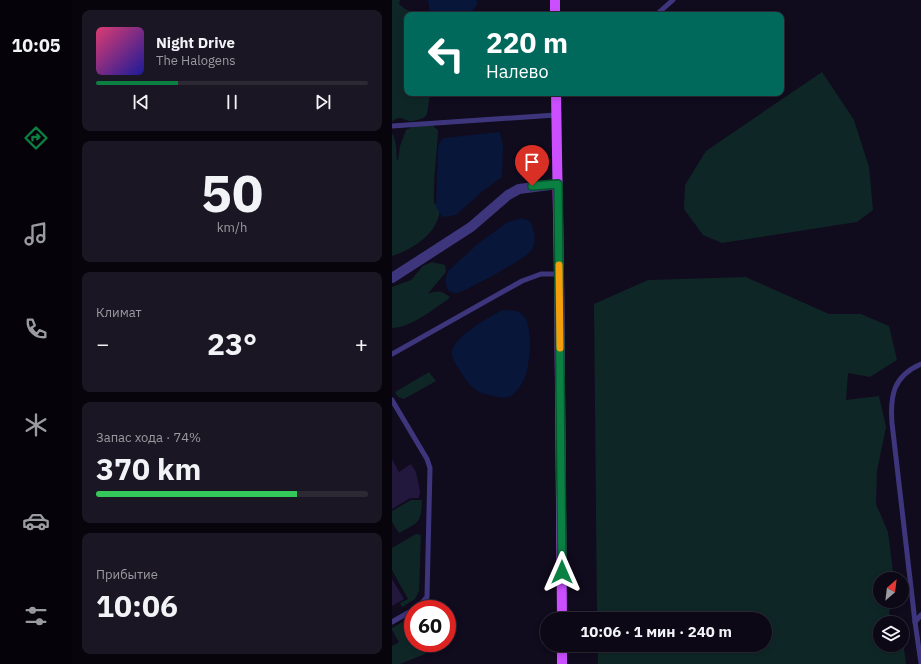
<!DOCTYPE html>
<html lang="ru">
<head>
<meta charset="utf-8">
<style>
	body { margin:0; font-family:"IBM Plex Sans",sans-serif; background:#1a1623; color:#f1f3f6; height:100vh; display:flex; flex-direction:column; font-size:15px; white-space:nowrap }
	* { box-sizing:border-box; margin:0 }
	p { font-size:13px; color:#9a9aa1 }
	.icon { flex:none; width:22px; height:22px; fill:none; stroke:currentColor; stroke-width:2; stroke-linecap:round; stroke-linejoin:round }
	.map { position:relative; flex:1; overflow:hidden }
	.drawer { display:flex; flex-direction:column; gap:10px; padding:10px; background:#07040c; width:320px }
	.drawer>* { flex:none }
	.banner { position:absolute; left:12px; top:12px; width:380px; height:84px; border-radius:8px; box-shadow:0 2px 6px #0003,0 0 0 1px #2c2935; background:#00695c; color:#fff; overflow:hidden }
	.needle { width:26px; rotate:28deg }
	.buttons { position:absolute; left:481px; top:572px; display:grid; gap:8px }
	.buttons a { display:grid; place-items:center; width:36px; height:36px; border-radius:50%; background:#0c0816; box-shadow:0 2px 6px #0003,0 0 0 1px #2c2935; font-size:20px }
	.speed { position:absolute; left:12px; top:600px; display:flex; gap:8px; font-size:20px; font-weight:700; text-align:center }
	.speed>* { display:grid; place-content:center; width:52px; height:52px; border-radius:50%; background:#0c0816; box-shadow:0 2px 6px #0003,0 0 0 1px #2c2935; line-height:1 }
	.speed .limit { border:6px solid #d22; background:#fff; color:#111 }
	.pin { position:absolute; display:grid; place-items:center; width:34px; height:34px; color:#fff; margin:-41px -17px; border-radius:50% 50% 50% 0; rotate:-45deg; box-shadow:0 0 4px #0007 }
	.pin .icon { rotate:45deg }
	.me { position:absolute; width:44px; margin:-22px; rotate:0deg; stroke-linejoin:round; filter:drop-shadow(0 0 3px #0008) }
	.turn { display:flex; align-items:center; gap:14px; height:84px; padding:0 16px; font-size:18px }
	.turn .icon { width:52px; height:52px; stroke-width:2.5 }
	.turn b { display:block; font-size:28px; line-height:34px }
	.big { font-size:30px; font-weight:700; line-height:1.1 }
	.drawer .tile { flex:1; display:flex; flex-direction:column; justify-content:center; gap:6px; min-width:0; padding:0 14px; border-radius:8px; background:#1a1623 }
	.drawer .dial { align-items:center; gap:0 }
	.dial b { font-size:52px; line-height:1 }
	.song { display:flex; align-items:center; gap:12px }
	.cover { width:48px; height:48px; border-radius:6px; background:linear-gradient(135deg,hsl(340 70% 55%),hsl(240 70% 35%)) }
	.played { height:4px; border-radius:2px; background:linear-gradient(90deg,#0b8043 30%,#2c2935 30%) }
	.keys { display:flex; justify-content:space-around; direction:ltr }
	.heat { display:flex; justify-content:space-between; align-items:center; font-size:22px; direction:ltr }
	.charge { height:6px; border-radius:3px; background:linear-gradient(90deg,#34c759 74%,#2c2935 0) }
	.trip { position:absolute; left:148px; top:612px; width:232px; height:40px; border-radius:20px; background:#0c0816; box-shadow:0 2px 6px #0003,0 0 0 1px #2c2935; font-weight:700; line-height:40px; text-align:center }
	main { display:flex; flex:1; min-height:0 }
	.tabs { display:flex; flex-direction:column; width:72px; justify-content:space-around; align-items:center; background:#050309; color:#9a9aa1 }
	.tabs .icon { width:28px; height:28px }
	.tabs .active { color:#0b8043 }
	.tabs b { font-size:18px; color:#f1f3f6 }
	.map>svg:first-child { display:block }
	.green { fill:#0f2627 }
	.water { fill:#081639 }
	.building { fill:#22183e }
	.lines { fill:none; stroke-linecap:round; stroke-linejoin:round }
	.lane { stroke:#3e367d; stroke-width:5 }
	.street { stroke:#3e367d; stroke-width:10 }
	.primary { stroke:#cb4fff; stroke-width:10 }
	.route-casing { stroke:#07532c; stroke-width:10 }
	.route { stroke:#0b8043; stroke-width:7 }
	.slow { stroke:#f59e0b; stroke-width:7 }
</style>
</head>
<body>
<main>
<nav class="tabs">
<b>10:05</b>
<svg class="icon active" aria-label="directions" viewBox="0 0 24 24"><path d="M12 3l9 9-9 9-9-9zM9 14v-3h6M13 9l2 2-2 2"/></svg>
<svg class="icon" aria-label="music" viewBox="0 0 24 24"><path d="M9 18V5l10-2v13"/><circle cx="6" cy="18" r="3"/><circle cx="16" cy="16" r="3"/></svg>
<svg class="icon" aria-label="phone" viewBox="0 0 24 24"><path d="M5 4h4l2 5-3 2q2 4 5 5l2-3 5 2v4C11 20 4 13 5 4z"/></svg>
<svg class="icon" aria-label="climate" viewBox="0 0 24 24"><path d="M12 3v18M4 7l16 10M4 17L20 7"/></svg>
<svg class="icon" aria-label="car" viewBox="0 0 24 24"><path d="M5 17H2v-5l4-1 3-4h7l3 4 3 1v5h-3M9 17h6M6 11h13"/><circle cx="7" cy="17" r="2"/><circle cx="17" cy="17" r="2"/></svg>
<svg class="icon" aria-label="filters" viewBox="0 0 24 24"><path d="M4 7h16M4 17h16"/><circle cx="9" cy="7" r="2"/><circle cx="15" cy="17" r="2"/></svg>
</nav>
<section class="drawer">
<div class="tile">
<div class="song"><i class="cover"></i><div><b>Night Drive</b><p>The Halogens</p></div></div>
<div class="played"></div>
<div class="keys"><svg class="icon" aria-label="previous" viewBox="0 0 24 24"><path d="M18 5L8 12l10 7zM5 5v14"/></svg><svg class="icon" aria-label="pause" viewBox="0 0 24 24"><path d="M8 5v14M16 5v14"/></svg><svg class="icon" aria-label="next" viewBox="0 0 24 24"><path d="M6 5l10 7-10 7zM19 5v14"/></svg></div>
</div>
<div class="tile dial"><b>50</b><p>km/h</p></div>
<div class="tile"><p>Климат</p>
<div class="heat"><a>−</a><b class="big">23°</b><a>+</a></div>
</div>
<div class="tile"><p>Запас хода · 74%</p><b class="big">370 km</b><div class="charge"></div></div>
<div class="tile"><p>Прибытие</p><b class="big">10:06</b></div>
</section>
<div class="map">
<svg width="529" height="664" viewBox="0 0 529 664">
	<rect width="100%" height="100%" fill="#100b1d"/>
	<g class="green">
		<path d="M 0,0 L 8,0 L 7,4 L 13,9 L 27,15 L 15,15 L 15,93 L 38,93 L 38,95 L 35,114 L 33,117 C 28,119 23,122 17,121 C 10,119 7,115 0,122 Z"/>
		<path d="M 430,72 L 462,120 L 477,167 L 481,210 L 465,222 L 330,243 L 311,235 L 292,209 L 293,185 L 314,151 Z"/>
		<path d="M 34,125 L 41,126 L 46,130 C 45,154 41,179 42,203 L 48,207 C 48,232 22,249 0,256 L 0,133 C 5,141 4,152 5,161 L 6,160 L 8,146 L 14,130 L 22,126 Z"/>
		<path d="M 40,262 L 53,265 L 54,272 L 38,291 L 36,294 C 47,290 49,291 58,297 L 55,300 C 40,310 18,328 0,328 L 0,287 L 19,280 L 31,266 Z"/>
		<path d="M 354,277 L 437,314 L 469,314 L 497,326 L 505,360 L 478,377 L 456,373 L 454,400 L 487,396 L 494,427 L 485,471 L 484,504 L 496,532 L 502,579 L 488,579 L 488,601 L 500,601 L 497,613 L 504,623 L 488,623 L 488,645 L 510,645 L 510,632 L 514,664 L 206,664 L 206,645 L 373,645 L 373,619 L 205,619 L 202,304 L 256,280 Z"/>
		<path d="M 37,372 L 44,381 L 12,399 L 6,397 L 3,392 Z"/>
		<path d="M 19,500 L 30,500 C 29,524 27,522 7,533 L 0,522 L 0,511 Z"/>
		<path d="M 24,534 L 29,535 L 27,591 L 23,599 L 10,607 L 8,603 L 16,599 L 0,570 L 0,548 Z"/>
		<path d="M 21,616 L 21,643 L 33,643 L 33,654 L 8,664 L 0,664 L 0,646 L 7,642 L 0,630 L 0,628 Z"/>
	</g>
	<g class="water">
		<path d="M 36,0 L 85,0 L 85,5 L 77,15 L 38,15 Z"/>
		<path d="M 108,132 L 111,146 L 110,177 L 92,190 L 64,215 L 50,217 L 44,207 L 46,146 L 51,138 Z"/>
		<path d="M 129,218 L 138,221 C 143,231 146,244 137,253 C 132,259 71,293 64,293 C 62,293 58,291 56,290 L 53,282 L 56,271 L 88,242 L 116,222 Z"/>
		<path d="M 111,310 C 118,310 125,310 131,315 C 142,325 138,368 132,380 C 129,385 124,394 118,396 C 111,400 99,395 92,394 C 82,391 75,382 70,374 C 66,367 59,359 60,352 C 61,337 98,316 111,310 Z"/>
	</g>
	<g class="building">
		<path d="M 0,459 L 7,472 L 19,464 L 24,472 L 28,491 L 27,498 L 18,498 L 0,509 Z"/>
		<path d="M 0,579 L 12,599 L 0,606 Z"/>
	</g>
	<g class="lines">
		<g class="lane">
			<path d="M 264,15 L 281,0"/>
			<path d="M 0,126 L 164,115"/>
			<path d="M 0,354 L 130,281 L 149,274 L 167,274"/>
			<path d="M 529,364 C 501,376 498,396 500,423 L 523,622 L 529,663"/>
			<path d="M 0,400 L 35,459 L 38,468 L 35,597 L 28,605 L 22,609"/>
			<path d="M 0,622 L 21,610"/>
			<path d="M 523,622 L 529,615"/>
		</g>
		<path class="street" d="M 0,278 L 79,227 L 116,195 L 127,189 L 166,184"/>
		<g class="primary">
			<path d="M 163,0 L 163,15"/>
			<path d="M 164,93 L 167,274 L 170,619"/>
			<path d="M 170,645 L 170,664"/>
		</g>
	</g>
	<g class="lines">
		<g class="route-casing">
			<path id="route" d="M 140,186 L 166,184 L 170,572"/>
		</g>
		<use href="#route" class="route"/>
		<path class="slow" d="M 167,265 L 168,348"/>
	</g>
</svg>
<div class="buttons">
<a><svg class="needle" viewBox="-14 -14 28 28"><path d="M0-13l5 13h-10z" fill="#e53935"/><path d="M0 13l5-13h-10z" fill="#9a9aa1"/></svg></a>
<a><svg class="icon" aria-label="layers" viewBox="0 0 24 24"><path d="M12 4l9 5-9 5-9-5zM3 14l9 5 9-5"/></svg></a>
</div>
<div class="speed"><div class="limit">60</div></div>
<div class="pin" style="left:140px;top:186px;background:#d93025"><svg class="icon" aria-label="arrive" viewBox="0 0 24 24"><path d="M6 21V4h12l-3 4 3 4H6"/></svg></div>
<svg class="me" style="left:170px;top:572px" viewBox="-20 -20 40 40"><path d="M0-17L14 15 0 8-14 15z" fill="#0b8043" stroke="#fff" stroke-width="4"/></svg>
<div class="trip">10:06 · 1 мин · 240 m</div>
<div class="banner">
<div class="turn"><svg class="icon" aria-label="left" viewBox="0 0 24 24"><path d="M17 20v-9H6M10 6l-5 5 5 5"/></svg><div><b>220 m</b>Налево</div></div>
</div>
</div>
</main>
</body>
</html>
